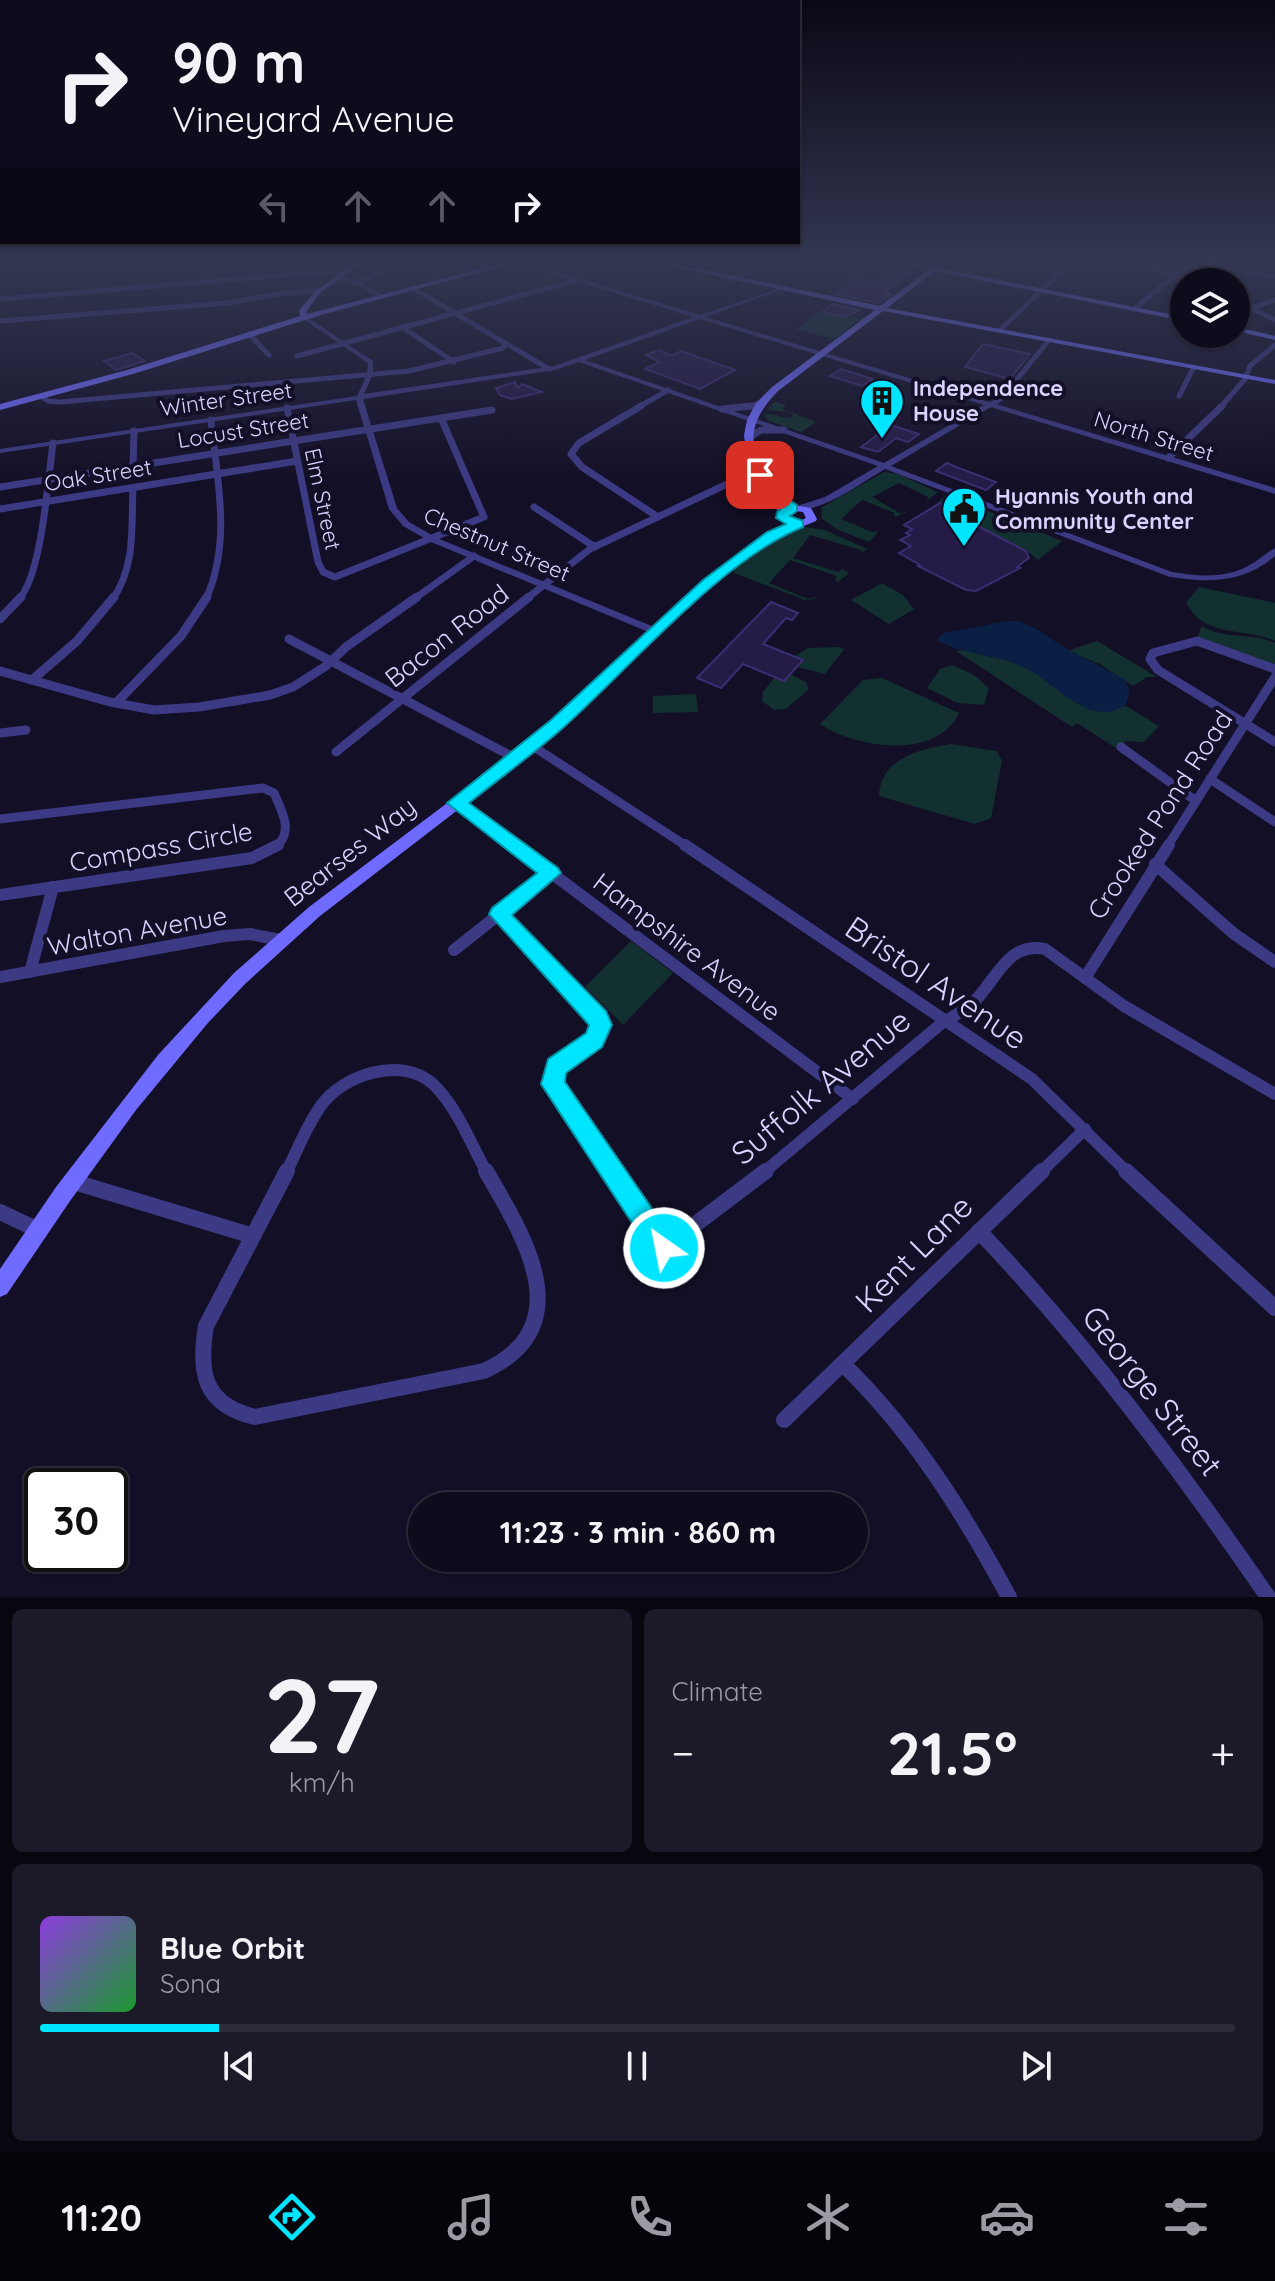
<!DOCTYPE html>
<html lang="en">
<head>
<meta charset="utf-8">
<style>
	body { margin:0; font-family:Quicksand,sans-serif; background:#1c1929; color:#f1f3f6; height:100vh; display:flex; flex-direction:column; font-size:30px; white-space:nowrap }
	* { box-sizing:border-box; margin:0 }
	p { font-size:26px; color:#9b9ba3 }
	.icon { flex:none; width:44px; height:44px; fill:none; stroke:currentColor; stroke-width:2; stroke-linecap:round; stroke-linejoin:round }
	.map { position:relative; height:1597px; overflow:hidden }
	.sheet { display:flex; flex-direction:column; gap:12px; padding:12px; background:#08060f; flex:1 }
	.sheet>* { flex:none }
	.guide { position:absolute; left:0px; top:0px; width:800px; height:244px; box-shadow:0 2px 6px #0004,0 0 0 2px #2e2b3b; background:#0e0b1c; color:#f1f3f6; overflow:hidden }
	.controls { position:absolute; left:1170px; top:268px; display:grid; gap:16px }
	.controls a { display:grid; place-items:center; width:80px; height:80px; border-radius:50%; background:#0e0b1c; box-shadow:0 2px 6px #0004,0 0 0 2px #2e2b3b; font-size:40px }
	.speed { position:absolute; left:24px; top:1468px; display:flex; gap:16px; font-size:40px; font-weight:700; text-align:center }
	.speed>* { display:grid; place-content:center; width:104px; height:104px; border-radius:50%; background:#0e0b1c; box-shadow:0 2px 6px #0004,0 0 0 2px #2e2b3b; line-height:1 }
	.speed .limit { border:4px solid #111; border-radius:12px; background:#fff; color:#111 }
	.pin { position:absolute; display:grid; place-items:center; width:68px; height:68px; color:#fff; margin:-34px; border-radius:16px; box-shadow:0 4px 12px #0006 }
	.me { position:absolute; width:88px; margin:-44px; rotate:327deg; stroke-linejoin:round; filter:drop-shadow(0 0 6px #0008) }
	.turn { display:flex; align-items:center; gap:28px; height:168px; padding:0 40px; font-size:36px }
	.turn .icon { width:104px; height:104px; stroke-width:2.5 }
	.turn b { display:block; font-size:56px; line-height:68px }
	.lanes { display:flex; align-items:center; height:76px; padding:0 40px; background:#0003; justify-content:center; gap:40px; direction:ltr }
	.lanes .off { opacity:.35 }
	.big { font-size:60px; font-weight:700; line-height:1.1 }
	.sheet .tile { flex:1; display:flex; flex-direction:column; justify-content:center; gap:12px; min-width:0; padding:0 28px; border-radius:12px; background:#1c1929 }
	.sheet .dial { align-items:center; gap:0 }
	.dial b { font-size:104px; line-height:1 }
	.song { display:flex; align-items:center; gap:24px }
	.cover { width:96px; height:96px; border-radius:12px; background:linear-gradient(135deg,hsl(270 70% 55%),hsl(130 70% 35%)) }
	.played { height:8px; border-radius:4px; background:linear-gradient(90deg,#00e5ff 15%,#2e2b3b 15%) }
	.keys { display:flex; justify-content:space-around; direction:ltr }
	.heat { display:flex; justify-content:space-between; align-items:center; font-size:44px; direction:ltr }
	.sheet .tiles { flex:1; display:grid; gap:12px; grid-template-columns:1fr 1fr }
	.tile:last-child { grid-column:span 2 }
	.trip { position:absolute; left:408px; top:1492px; width:460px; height:80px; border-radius:40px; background:#0e0b1c; box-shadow:0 2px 6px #0004,0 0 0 2px #2e2b3b; font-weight:700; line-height:80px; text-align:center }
	.dock { display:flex; height:128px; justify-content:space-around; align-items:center; background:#06040b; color:#9b9ba3 }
	.dock .icon { width:56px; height:56px }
	.dock .selected { color:#00e5ff }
	.dock b { font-size:36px; color:#f1f3f6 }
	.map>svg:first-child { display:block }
	.green { fill:#12302f }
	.water { fill:#0a1f44 }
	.building { fill:#241b47; stroke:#3b2d73; stroke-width:2 }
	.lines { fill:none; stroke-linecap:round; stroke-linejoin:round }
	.minor-far4 { stroke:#3d3a85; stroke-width:5 }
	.minor-far3 { stroke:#3d3a85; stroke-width:7 }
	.minor-far2 { stroke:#3d3a85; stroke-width:9 }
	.minor-far1 { stroke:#3d3a85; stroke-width:12 }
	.minor { stroke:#3d3a85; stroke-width:16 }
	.tertiary { fill:#3d3a85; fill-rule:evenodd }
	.secondary { fill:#6f6bff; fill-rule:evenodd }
	.route { fill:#00e5ff; stroke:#0095a6; stroke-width:2 }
	.labels { text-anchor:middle; stroke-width:8; stroke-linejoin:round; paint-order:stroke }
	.far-poi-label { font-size:22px; font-weight:bold; fill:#d9d4ff; stroke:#130f26; text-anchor:start }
	.far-street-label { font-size:22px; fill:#d9d4ff; stroke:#130f26 }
	.street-label { font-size:26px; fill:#d9d4ff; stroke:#130f26 }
	.near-street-label { font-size:32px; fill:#d9d4ff; stroke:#130f26 }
</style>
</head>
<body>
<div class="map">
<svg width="1275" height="1597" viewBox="0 0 1275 1597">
	<rect width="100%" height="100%" fill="#130f26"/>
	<g class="green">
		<path d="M 819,312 L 844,318 L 861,318 L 834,339 L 796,329 Z"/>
		<path d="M 775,402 L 786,405 L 782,409 L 816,422 L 801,432 L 769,421 L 764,416 L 765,413 L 787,418 L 794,416 L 790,412 L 767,410 Z"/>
		<path d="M 884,472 L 898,474 L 938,492 L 927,501 L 928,497 L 899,483 L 872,497 L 900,513 L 906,512 L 896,517 L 893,515 L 895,513 L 862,500 L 841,519 L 872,532 L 879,531 L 869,542 L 838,530 L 821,518 L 822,507 Z"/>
		<path d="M 945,496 L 951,496 L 1062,541 L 1038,560 L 1026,550 L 968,521 L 972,518 L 938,502 Z"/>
		<path d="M 806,527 L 825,530 L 867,549 L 861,553 L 861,550 L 810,535 L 793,558 L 838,572 L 842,569 L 849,573 L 838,582 L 835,580 L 837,576 L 790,560 L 769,583 L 808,599 L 817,597 L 814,599 L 805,600 L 734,573 L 734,568 L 784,531 Z"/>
		<path d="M 882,583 L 903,595 L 914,609 L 889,624 L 851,600 Z"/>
		<path d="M 1199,587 L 1275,603 L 1275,641 C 1243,627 1203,638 1186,602 Z"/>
		<path d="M 1202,626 C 1224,640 1252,632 1275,643 L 1275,666 L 1197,638 Z"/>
		<path d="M 1097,641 L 1157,677 L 1147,677 L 1133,686 L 1100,664 L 1067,651 Z"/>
		<path d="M 837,647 L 844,649 L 825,674 L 797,667 L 803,660 L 794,657 L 808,648 Z"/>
		<path d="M 972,649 L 979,654 L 1019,663 L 1102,708 L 1126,706 L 1159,726 L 1144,742 L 1126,741 L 1119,750 L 1077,723 L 1072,727 L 956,651 Z"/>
		<path d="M 952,665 L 974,675 L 989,688 L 984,705 L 958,703 L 927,688 L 940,669 Z"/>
		<path d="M 790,674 L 806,682 L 809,689 L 786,709 L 774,710 L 762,701 L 763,692 L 775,677 L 783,681 Z"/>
		<path d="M 882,678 L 959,713 C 936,761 856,748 820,724 L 863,680 Z"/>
		<path d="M 696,694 L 698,712 L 653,713 L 653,696 Z"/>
		<path d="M 951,744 L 997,751 L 1002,761 L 991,818 L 975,824 L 879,796 C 880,758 920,749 951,744 Z"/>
		<path d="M 631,941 L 673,973 L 623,1025 L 585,987 Z"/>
	</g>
	<path class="water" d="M 1007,621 L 1018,621 L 1037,629 L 1062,646 L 1124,679 L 1130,690 L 1126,704 C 1089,732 1052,678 1021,666 C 994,654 963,655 937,640 L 943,633 Z"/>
	<g class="building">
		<path d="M 898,270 L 910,273 L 885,292 L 891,294 L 879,303 L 834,294 L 857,279 L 877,283 Z"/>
		<path d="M 833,304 L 859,310 L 844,317 L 822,312 Z"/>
		<path d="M 983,344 L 1030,354 L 1010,379 L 965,367 Z"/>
		<path d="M 659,350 L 672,356 L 681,351 L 735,370 L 700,389 L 645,369 L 660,362 L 646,355 Z"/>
		<path d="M 132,353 L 145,361 L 116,370 L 104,361 Z"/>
		<path d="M 841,369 L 873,379 L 862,386 L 830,376 Z"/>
		<path d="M 515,382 L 518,388 L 522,384 L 542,392 L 512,399 L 500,395 L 496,388 Z"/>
		<path d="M 891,425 L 919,434 L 908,442 L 896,438 L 878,452 L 861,447 Z"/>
		<path d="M 947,463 L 956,467 L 996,482 L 986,490 L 936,471 Z"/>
		<path d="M 940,503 L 972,519 L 968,521 L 1026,551 L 1029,558 L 1017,567 L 1020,568 L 976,591 L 966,590 L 918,566 L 920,565 L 899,553 L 911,546 L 900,540 L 910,535 L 906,533 L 912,529 L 904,525 Z"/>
		<path d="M 771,602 L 798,613 L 792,620 L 786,618 L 763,644 L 803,660 L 784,681 L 743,664 L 721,688 L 697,678 Z"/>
	</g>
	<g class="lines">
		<g class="minor-far4">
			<path d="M 456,262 L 477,273"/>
			<path d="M 1205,262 L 1275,277"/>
			<path d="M 1146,267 L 1177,274"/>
			<path d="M 934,269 L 942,262"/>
			<path d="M 338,277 L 359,283"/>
			<path d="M 731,279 L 770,262"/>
			<path d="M 414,289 L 549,369"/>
			<path d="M 1042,290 L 1072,262"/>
			<path d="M 381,297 L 359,283 L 399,262"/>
			<path d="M 0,299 L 347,270"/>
			<path d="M 1275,300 L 1251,308 L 1275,320"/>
			<path d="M 1134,309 L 1192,262"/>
			<path d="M 0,321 L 228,303 L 276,294 L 319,291"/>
			<path d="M 402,327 L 454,362"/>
			<path d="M 249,334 L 269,355"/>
			<path d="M 297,356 L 578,280"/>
			<path d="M 41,396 L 48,401 L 60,402 L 409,371 L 503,348 L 505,343"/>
			<path d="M 1179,396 L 1194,367"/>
			<path d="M 990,405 L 1001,399 L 1049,340"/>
			<path d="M 637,408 L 668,390"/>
			<path d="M 746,408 L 761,402"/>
			<path d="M 1220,408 L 1245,379 L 1250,366 L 1275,345"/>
		</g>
		<g class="minor-far3">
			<path d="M 641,406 L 579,443 L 571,454 L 582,467 L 658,517"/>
			<path d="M 287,408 L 318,562 L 323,572 L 335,577 L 484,517 L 441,418"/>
			<path d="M 722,409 L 751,406"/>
			<path d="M 748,438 L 761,430 L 784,430"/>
			<path d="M 1168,458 L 1222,406"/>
			<path d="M 133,466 L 134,431"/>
			<path d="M 0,487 L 492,410"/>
			<path d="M 534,507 L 595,547"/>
			<path d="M 0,509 L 297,461"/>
			<path d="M 19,599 C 42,574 48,479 53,443"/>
			<path d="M 113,599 C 136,564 131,528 133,488"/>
			<path d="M 206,599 C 232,541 217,480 211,420"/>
			<path d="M 414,599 L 474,556"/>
			<path d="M 526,599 L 590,549 L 742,477 L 758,473"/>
		</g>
		<g class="minor-far2">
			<path d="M 0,619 L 21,597"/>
			<path d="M 289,639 L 515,758"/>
			<path d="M 1275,669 L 1197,641 L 1153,653 L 1150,659 L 1158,670 L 1275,742"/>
			<path d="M 0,671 L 110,702 L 154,710 L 199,707 L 270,695 L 293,687 L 326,666 L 346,647 L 417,597"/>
			<path d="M 32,680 L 77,641 L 114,597"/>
			<path d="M 116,703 L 181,636 L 207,597"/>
			<path d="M 0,733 L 26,730"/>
			<path d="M 531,745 L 688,847"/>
			<path d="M 1121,747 L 1196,801"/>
			<path d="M 336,752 L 529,597"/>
			<path d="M 1210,779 L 1275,822"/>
			<path d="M 457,803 L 516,847"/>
			<path d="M 0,819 L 263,788 L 274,793 C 282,812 294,831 276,847"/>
			<path d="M 1167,847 L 1275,677"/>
		</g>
		<g class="minor-far1">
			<path d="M 514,845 L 853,1099"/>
			<path d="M 685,845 L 1032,1079 L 1128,1173"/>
			<path d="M 1155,864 L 1233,933 L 1275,962"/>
			<path d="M 0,895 L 252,858 L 278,845"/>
			<path d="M 499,914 L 598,1018 L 601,1025 L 589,1045 L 556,1067 L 552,1084 L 613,1173"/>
			<path d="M 454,950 L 551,873"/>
			<path d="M 30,972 L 53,887"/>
			<path d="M 0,977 L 224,936 L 250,934 L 281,940"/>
			<path d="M 1085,978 L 1169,845"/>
			<path d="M 286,1173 C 297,1151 306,1127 320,1107 C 342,1075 401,1055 433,1084 C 458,1108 470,1143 487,1173"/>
			<path d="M 763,1173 L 942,1023 C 953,1016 965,1011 974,1002 C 996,980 1008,941 1045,949 L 1124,1006 L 1275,1094"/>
			<path d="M 1040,1173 L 1085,1129"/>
		</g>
		<g class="minor">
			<path d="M 287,1171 L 206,1326 C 198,1373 204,1405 255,1417 L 484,1371 C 582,1326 523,1235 486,1171"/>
			<path d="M 611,1171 L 664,1248 L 766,1171"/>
			<path d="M 1126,1171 L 1275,1308"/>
			<path d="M 71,1181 L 253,1236"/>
			<path d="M 0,1212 L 38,1230"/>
			<path d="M 979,1231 C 1087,1345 1179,1468 1268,1597"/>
			<path d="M 843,1364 C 913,1432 963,1512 1009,1597"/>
			<path d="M 784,1420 L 1042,1171"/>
		</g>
		<g class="tertiary">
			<path d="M 515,262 L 524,262 L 700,315 L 781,288 L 781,290 L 706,317 L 1275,488 L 1275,494 L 991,407 L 891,466 L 1172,572 C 1198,576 1224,579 1248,566 C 1258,561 1266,553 1275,548 L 1275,556 C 1244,583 1209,583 1170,577 L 885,469 C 859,484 828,509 797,510 L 797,506 L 825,497 L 878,466 L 579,362 L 555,370 L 363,399 L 397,508 L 409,522 L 437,538 L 659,629 L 659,633 L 651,633 L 431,542 L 403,526 L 389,509 L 356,400 L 0,453 L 0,449 L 357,396 L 367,374 L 368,363 L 302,318 L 302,316 L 304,315 L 373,361 L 373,374 L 364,394 L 554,366 L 693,317 ZM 700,319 L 984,405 L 884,463 L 585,360 Z"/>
			<path d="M 1040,289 L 1045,290 L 1001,332 L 997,332 L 997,330 Z"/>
		</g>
		<g class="secondary">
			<path d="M 356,262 L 363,262 L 321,292 L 307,310 L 307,314 L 507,262 L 517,262 L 321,315 L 133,374 L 0,410 L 0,404 L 127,370 L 300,316 L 299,310 L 317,290 Z"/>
			<path d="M 653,262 L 665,262 L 880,306 L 929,270 L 897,262 L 909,262 L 1184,317 L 1184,321 L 935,271 L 887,308 L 1275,380 L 1275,384 L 883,311 L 778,391 C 733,437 759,461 786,508 L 793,505 L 811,508 L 817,519 L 816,521 L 777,537 L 717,582 L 528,756 L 320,916 L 245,984 L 207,1024 L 136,1110 L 70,1201 L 7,1294 L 0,1297 L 0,1269 L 56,1187 L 158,1055 L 234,973 L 309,907 L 519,749 L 709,578 L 762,537 L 788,524 L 783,523 L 777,514 L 778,512 L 752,465 L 746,450 L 744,435 L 747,420 L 756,403 L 772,387 L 875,310 ZM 795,511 L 803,512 L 806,518 L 800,521 L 790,519 L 788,515 Z"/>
			<path d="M 1236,327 L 1275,336 L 1275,340 L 1236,331 Z"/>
		</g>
	</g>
	<linearGradient id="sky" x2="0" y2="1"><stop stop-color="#0a0815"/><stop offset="0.54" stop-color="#333752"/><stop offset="1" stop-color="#333752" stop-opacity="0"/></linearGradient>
	<rect width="1275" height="485" fill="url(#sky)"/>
	<path class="route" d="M 755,473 L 764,473 L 778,492 L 797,505 L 797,511 L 790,516 L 803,521 L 803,527 C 720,561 633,665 565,726 C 535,753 501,777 469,803 L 558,868 L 561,873 L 512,915 L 606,1011 L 612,1025 L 602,1047 L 566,1073 L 565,1082 L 673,1239 L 677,1248 L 673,1258 L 664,1262 L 655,1258 L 541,1084 L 548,1059 L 586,1033 L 589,1025 L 489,914 L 492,908 L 537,873 L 447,803 L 551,720 L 703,580 L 767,532 L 786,524 L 776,518 L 777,512 L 783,507 L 770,497 L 753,475 Z"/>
	<defs>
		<g id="building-pin" transform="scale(2.3)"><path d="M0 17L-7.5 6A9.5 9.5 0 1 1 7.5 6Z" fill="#00e5ff" stroke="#130f26"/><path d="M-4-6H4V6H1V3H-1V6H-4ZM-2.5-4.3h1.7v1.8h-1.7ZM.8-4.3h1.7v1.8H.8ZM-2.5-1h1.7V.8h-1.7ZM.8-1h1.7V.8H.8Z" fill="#111"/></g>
		<g id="civic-pin" transform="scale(2.3)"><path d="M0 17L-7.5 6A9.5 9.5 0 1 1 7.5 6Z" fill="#00e5ff" stroke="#130f26"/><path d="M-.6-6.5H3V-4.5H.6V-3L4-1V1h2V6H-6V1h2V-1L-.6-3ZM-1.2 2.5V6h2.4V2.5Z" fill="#111"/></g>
	</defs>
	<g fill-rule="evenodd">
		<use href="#building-pin" x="882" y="401"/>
		<use href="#civic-pin" x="964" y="509"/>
	</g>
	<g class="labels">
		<g class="far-poi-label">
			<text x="913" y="396">Independence<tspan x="913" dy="25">House</tspan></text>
			<text x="995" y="504">Hyannis Youth and<tspan x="995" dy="25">Community Center</tspan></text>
		</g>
		<g class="far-street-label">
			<text transform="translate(226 399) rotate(-8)" y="8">Winter Street</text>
			<text transform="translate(243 430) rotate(-9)" y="8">Locust Street</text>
			<text transform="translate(1154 436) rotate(17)" y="8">North Street</text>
			<text transform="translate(98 475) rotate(-9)" y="8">Oak Street</text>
			<text transform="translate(323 499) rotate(78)" y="8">Elm Street</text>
			<text transform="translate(497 544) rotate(23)" y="8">Chestnut Street</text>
		</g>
		<g class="street-label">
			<text transform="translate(447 636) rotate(-38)" y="9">Bacon Road</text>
			<text transform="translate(1160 815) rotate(-57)" y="9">Crooked Pond Road</text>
			<text transform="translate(161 847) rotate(-10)" y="9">Compass Circle</text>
			<text transform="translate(350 852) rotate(-38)" y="9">Bearses Way</text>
			<text transform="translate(137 931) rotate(-10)" y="9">Walton Avenue</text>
			<text transform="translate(687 947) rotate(37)" y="9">Hampshire Avenue</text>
		</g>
		<g class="near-street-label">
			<text transform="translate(936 983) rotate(34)" y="11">Bristol Avenue</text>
			<text transform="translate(821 1087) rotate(-40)" y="11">Suffolk Avenue</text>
			<text transform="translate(914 1254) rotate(-45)" y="11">Kent Lane</text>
			<text transform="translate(1152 1391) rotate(52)" y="11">George Street</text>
		</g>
	</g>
</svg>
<div class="controls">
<a><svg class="icon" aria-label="layers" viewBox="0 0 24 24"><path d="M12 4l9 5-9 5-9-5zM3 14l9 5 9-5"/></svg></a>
</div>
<div class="speed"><div class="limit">30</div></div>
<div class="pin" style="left:760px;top:475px;background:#d93025"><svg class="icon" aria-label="arrive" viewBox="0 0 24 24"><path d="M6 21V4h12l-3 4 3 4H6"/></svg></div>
<svg class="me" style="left:664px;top:1248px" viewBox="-20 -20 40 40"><circle r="17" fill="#00e5ff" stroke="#fff" stroke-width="3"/><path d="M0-11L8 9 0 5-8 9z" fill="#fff"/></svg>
<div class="trip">11:23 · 3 min · 860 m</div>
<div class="guide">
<div class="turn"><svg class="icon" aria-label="right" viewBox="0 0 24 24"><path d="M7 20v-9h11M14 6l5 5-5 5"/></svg><div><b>90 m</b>Vineyard Avenue</div></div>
<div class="lanes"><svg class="icon off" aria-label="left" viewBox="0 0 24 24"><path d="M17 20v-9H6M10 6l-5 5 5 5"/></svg><svg class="icon off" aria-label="ahead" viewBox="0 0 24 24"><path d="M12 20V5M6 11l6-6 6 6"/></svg><svg class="icon off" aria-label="ahead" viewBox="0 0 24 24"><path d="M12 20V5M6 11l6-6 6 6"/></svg><svg class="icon" aria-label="right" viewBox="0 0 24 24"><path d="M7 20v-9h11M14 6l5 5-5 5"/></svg></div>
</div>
</div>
<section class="sheet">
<div class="tiles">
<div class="tile dial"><b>27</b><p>km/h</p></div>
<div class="tile"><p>Climate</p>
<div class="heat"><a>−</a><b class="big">21.5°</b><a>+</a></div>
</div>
<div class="tile">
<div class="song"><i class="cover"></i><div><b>Blue Orbit</b><p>Sona</p></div></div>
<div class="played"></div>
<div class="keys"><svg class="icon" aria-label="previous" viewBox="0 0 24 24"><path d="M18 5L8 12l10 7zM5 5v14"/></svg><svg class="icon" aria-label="pause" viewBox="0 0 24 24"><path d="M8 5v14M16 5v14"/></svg><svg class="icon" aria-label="next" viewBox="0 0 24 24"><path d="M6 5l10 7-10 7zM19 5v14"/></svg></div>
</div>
</div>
</section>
<nav class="dock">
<b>11:20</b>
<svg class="icon selected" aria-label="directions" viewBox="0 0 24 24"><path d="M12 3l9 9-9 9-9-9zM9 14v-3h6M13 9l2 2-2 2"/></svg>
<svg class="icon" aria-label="music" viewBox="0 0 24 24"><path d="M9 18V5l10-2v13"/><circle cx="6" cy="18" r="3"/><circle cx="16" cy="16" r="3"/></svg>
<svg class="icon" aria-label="phone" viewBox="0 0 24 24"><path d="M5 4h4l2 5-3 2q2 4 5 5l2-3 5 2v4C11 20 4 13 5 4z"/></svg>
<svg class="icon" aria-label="climate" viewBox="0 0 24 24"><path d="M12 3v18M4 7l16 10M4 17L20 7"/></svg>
<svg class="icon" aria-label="car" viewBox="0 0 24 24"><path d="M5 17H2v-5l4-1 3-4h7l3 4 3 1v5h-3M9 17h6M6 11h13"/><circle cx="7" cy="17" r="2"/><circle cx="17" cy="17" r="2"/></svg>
<svg class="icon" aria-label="filters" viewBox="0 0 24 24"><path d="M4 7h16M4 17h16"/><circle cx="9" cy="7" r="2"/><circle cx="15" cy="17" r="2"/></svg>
</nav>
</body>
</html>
